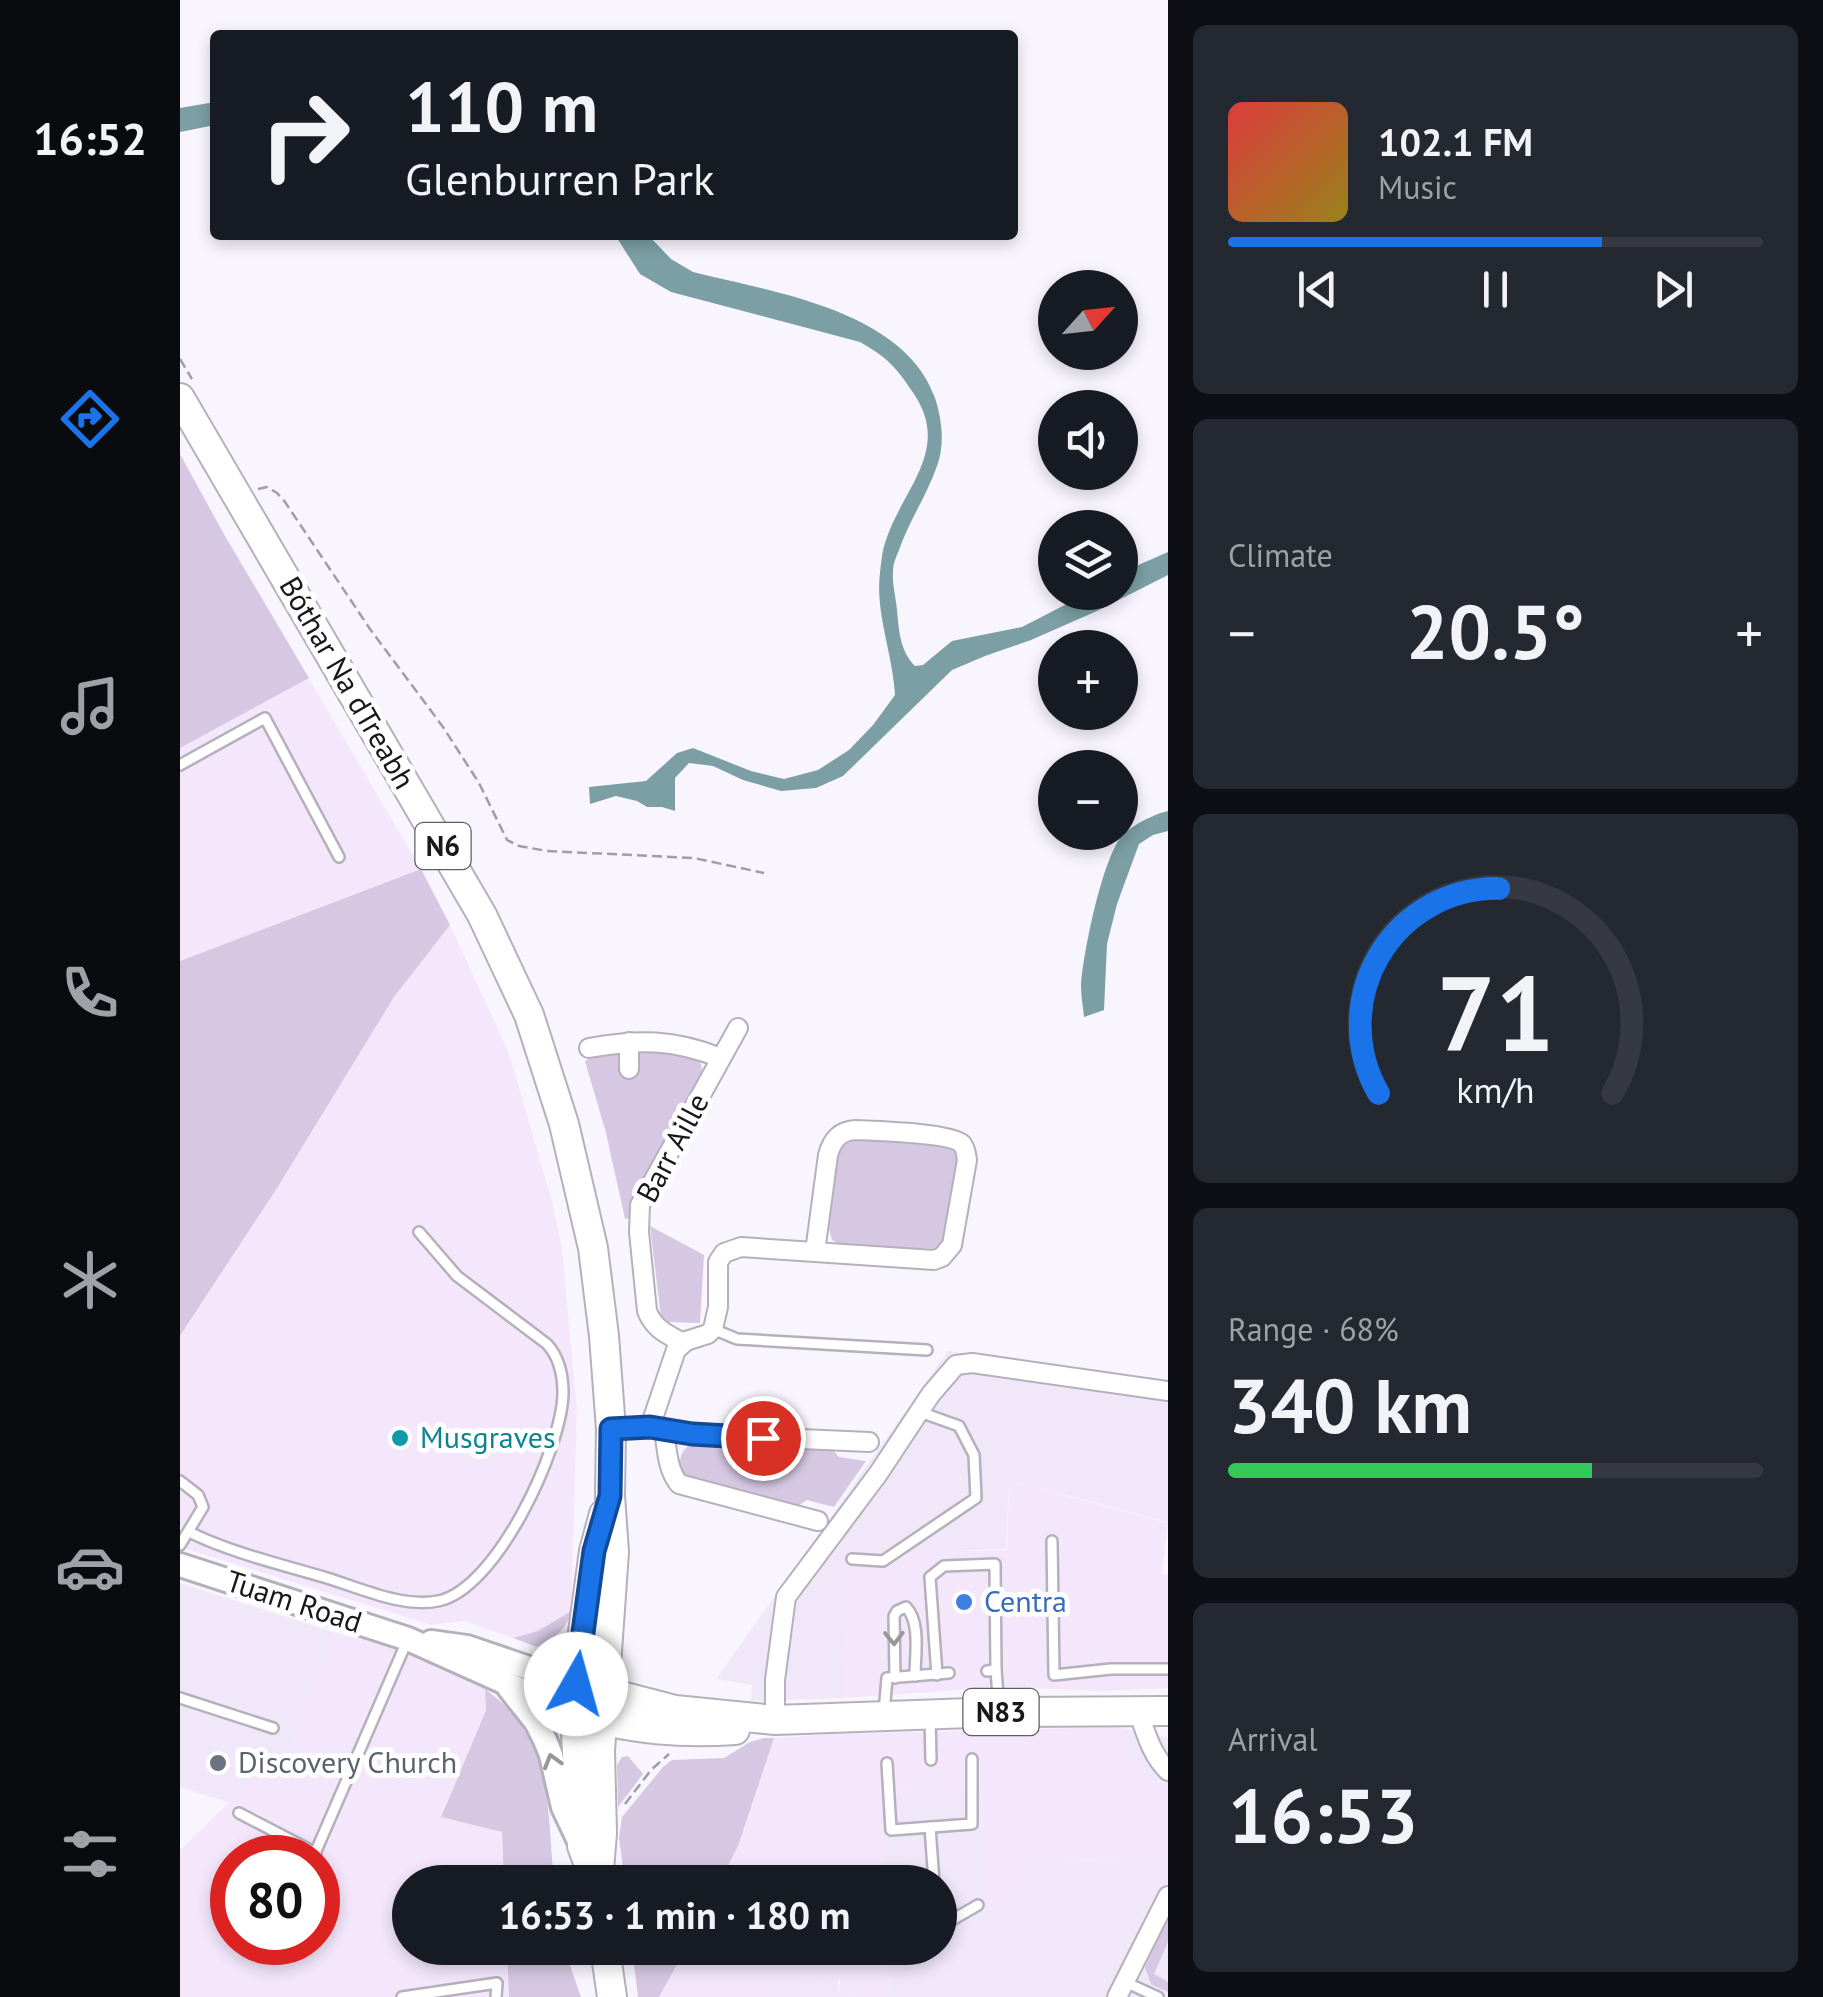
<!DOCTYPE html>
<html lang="en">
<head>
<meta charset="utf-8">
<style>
	body { margin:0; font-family:"PT Sans",sans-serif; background:#242831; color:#f1f3f6; height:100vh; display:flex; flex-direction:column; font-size:38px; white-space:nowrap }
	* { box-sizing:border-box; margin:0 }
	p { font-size:32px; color:#9ea1a6 }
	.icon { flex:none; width:55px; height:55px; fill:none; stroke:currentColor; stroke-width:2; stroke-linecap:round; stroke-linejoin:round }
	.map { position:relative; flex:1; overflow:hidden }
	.panel { display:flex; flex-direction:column; gap:25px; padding:25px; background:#0d0f14; width:655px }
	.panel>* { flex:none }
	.banner { position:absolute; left:30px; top:30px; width:808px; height:210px; border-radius:10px; box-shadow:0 5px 15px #0003; background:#171b24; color:#f1f3f6; overflow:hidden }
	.needle { width:65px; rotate:63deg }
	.buttons { position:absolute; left:858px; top:270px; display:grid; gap:20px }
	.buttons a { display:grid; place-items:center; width:100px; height:100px; border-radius:50%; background:#171b24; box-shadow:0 5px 15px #0003; font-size:50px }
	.speed { position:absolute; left:30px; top:1835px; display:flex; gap:20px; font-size:50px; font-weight:700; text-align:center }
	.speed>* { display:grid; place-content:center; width:130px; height:130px; border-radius:50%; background:#171b24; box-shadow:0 5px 15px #0003; line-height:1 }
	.speed .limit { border:15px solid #d22; background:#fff; color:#111 }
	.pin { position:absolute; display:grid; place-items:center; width:85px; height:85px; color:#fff; margin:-42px; border:5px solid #fff; border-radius:50%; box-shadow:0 2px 10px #0007 }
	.me { position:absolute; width:110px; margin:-55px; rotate:7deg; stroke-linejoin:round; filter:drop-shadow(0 0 8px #0008) }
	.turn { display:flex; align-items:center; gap:35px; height:210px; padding:0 30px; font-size:45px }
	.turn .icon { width:130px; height:130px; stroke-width:2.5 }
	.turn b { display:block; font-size:70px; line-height:85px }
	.big { font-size:75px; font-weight:800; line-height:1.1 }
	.panel .tile { flex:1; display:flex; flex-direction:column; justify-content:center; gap:15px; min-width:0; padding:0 35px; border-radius:15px; background:#242831 }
	.panel .dial { align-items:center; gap:0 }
	.dial svg { height:260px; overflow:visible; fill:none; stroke:#363941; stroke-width:7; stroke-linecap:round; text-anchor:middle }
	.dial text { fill:#f1f3f6; stroke:none }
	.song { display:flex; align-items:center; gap:30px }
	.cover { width:120px; height:120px; border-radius:15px; background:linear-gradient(135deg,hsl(0 70% 55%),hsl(50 70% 35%)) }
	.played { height:10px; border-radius:5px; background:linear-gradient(90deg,#1a73e8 70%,#363941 70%) }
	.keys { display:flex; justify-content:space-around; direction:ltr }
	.heat { display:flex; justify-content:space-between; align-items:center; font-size:55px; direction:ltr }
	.charge { height:15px; border-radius:8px; background:linear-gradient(90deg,#34c759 68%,#363941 0) }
	.trip { position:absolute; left:212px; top:1865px; width:565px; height:100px; border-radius:50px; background:#171b24; box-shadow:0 5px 15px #0003; font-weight:800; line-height:100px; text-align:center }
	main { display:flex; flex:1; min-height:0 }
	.menu { display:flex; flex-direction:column; width:180px; justify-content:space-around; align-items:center; background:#090b0e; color:#9ea1a6 }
	.menu .icon { width:70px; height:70px }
	.menu .on { color:#1a73e8 }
	.menu b { font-size:45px; color:#f1f3f6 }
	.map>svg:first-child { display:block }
	.commercial { fill:#f4e7fc; fill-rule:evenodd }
	.built { fill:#f0e7f9 }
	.green { fill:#d6c8e3 }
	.water { fill:#7b9fa4 }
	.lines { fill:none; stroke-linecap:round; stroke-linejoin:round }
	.service-casing { stroke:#b5b0bb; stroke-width:14 }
	.minor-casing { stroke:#b5b0bb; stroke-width:22 }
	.secondary-casing { stroke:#b5b0bb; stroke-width:28 }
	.primary-casing { stroke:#b5b0bb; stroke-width:32 }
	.trunk-casing { stroke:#b5b0bb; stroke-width:32 }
	.path { stroke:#a09da4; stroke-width:2.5; stroke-dasharray:10 5; stroke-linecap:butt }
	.service { stroke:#fff; stroke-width:9 }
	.minor { stroke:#fff; stroke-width:18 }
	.secondary { stroke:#fff; stroke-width:22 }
	.primary { stroke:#fff; stroke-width:28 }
	.trunk { stroke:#fff; stroke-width:28 }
	.oneway { stroke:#989798 }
	.route-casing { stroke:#114b97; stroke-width:25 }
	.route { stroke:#1a73e8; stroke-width:18 }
	.culture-dot { fill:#0f9aa8; stroke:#fff; stroke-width:4 }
	.shop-dot { fill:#3f7fe0; stroke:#fff; stroke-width:4 }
	.worship-dot { fill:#6b7280; stroke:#fff; stroke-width:4 }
	.labels { text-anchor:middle; stroke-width:10; stroke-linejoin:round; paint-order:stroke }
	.shield { fill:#fff; stroke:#5e5d5f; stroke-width:2.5 }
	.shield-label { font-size:28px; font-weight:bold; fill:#19171b }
	.street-label { font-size:30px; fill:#19171b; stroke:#fff }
	.culture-label { font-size:30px; fill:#0d838f; stroke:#fff; text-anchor:start }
	.shop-label { font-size:30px; fill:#366cbe; stroke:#fff; text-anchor:start }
	.worship-label { font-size:30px; fill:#5b616d; stroke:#fff; text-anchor:start }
</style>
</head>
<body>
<main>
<nav class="menu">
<b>16:52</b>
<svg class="icon on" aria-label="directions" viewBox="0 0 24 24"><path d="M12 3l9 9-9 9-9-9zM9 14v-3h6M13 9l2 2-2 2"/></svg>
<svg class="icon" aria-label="music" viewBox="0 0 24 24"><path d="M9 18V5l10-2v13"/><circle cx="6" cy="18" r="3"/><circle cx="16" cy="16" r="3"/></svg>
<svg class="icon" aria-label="phone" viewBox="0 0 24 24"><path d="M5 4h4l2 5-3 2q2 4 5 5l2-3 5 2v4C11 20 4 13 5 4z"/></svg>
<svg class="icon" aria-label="climate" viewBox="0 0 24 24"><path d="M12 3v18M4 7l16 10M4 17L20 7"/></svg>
<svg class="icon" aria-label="car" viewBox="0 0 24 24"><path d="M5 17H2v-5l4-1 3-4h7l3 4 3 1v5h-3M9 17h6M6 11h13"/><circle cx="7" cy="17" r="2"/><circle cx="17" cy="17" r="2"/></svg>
<svg class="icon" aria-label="filters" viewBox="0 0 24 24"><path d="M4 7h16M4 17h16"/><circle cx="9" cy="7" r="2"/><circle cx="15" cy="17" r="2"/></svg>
</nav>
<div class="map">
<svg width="988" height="1997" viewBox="0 0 988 1997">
	<rect width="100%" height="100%" fill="#f9f5fe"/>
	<g class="commercial">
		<path d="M 45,536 L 241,869 L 0,961 L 0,575 Z"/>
		<path d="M 270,925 L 329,1053 L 373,1205 L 382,1249 L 397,1411 L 391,1611 L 358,1631 L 333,1638 L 284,1621 L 252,1625 L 0,1547 L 0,1337 L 99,1185 L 214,997 Z"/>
		<path d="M 829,1480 L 988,1523 L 982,1573 L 988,1575 L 988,1688 L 923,1691 L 824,1687 L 663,1698 L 666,1570 L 720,1571 L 720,1556 L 770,1555 L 771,1551 L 827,1550 Z"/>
		<path d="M 153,1632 L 218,1647 L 305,1689 L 306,1709 L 261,1816 L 322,1832 L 324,1882 L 230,1882 L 230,1948 L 327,1948 L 329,1997 L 0,1997 L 0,1850 L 110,1744 ZM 52,1858 L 138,1858 L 138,1942 L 52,1942 Z"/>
		<path d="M 939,1727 L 954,1761 L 969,1782 L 982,1782 L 988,1787 L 988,1861 L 854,1862 L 838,1888 L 806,1916 L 801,1790 L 703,1792 L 705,1882 L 540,1882 L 558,1846 L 594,1738 L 656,1734 Z"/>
		<path d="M 506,1948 L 707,1948 L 709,1997 L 676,1997 L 658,1994 L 660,1981 L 658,1977 L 613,1981 L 580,1997 L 479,1997 Z"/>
	</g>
	<g class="built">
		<path d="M 768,1351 L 988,1384 L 988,1522 L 829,1480 L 826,1549 L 771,1551 L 771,1555 L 721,1556 L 721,1571 L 666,1571 L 663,1698 L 571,1701 L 572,1685 L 537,1679 L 539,1675 Z"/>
		<path d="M 0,1583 L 153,1632 L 110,1744 L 51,1803 L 0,1787 Z"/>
		<path d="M 939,1727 L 988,1738 L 988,1787 L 982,1781 L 969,1782 L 954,1761 Z"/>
		<path d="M 801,1790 L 807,1915 L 838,1888 L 853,1862 L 988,1861 L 988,1997 L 709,1997 L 707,1948 L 760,1948 L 760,1882 L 705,1882 L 702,1792 Z"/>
		<path d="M 658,1977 L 658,1994 L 674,1997 L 580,1997 L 613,1981 Z"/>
	</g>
	<g class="green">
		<path d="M 0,454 L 45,536 L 129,678 L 0,748 Z"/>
		<path d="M 241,869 L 270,925 L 214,997 L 99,1185 L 0,1336 L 0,961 Z"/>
		<path d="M 462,1049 L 514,1054 L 521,1064 L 523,1077 L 453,1217 L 445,1219 L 426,1133 L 405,1061 L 423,1051 L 433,1051 L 441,1057 L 457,1056 Z"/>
		<path d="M 673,1139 L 762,1144 C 770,1147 775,1148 779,1156 L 766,1238 L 758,1249 L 661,1245 L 652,1240 L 649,1229 L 659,1150 Z"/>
		<path d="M 470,1226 L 524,1255 L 520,1323 L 487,1322 L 481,1317 Z"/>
		<path d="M 517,1442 L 652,1449 L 659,1457 L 686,1461 L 654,1507 L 627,1500 L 616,1507 L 504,1477 C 496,1462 500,1447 517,1442 Z"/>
		<path d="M 391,1611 C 388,1629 373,1639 357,1647 L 333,1638 L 358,1631 Z"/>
		<path d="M 305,1689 C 315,1697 326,1705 334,1715 C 373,1763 368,1825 374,1882 L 324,1882 L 322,1832 L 261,1817 L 306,1710 Z"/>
		<path d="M 584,1738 L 594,1738 L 558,1846 L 540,1882 L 445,1882 L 439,1838 L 442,1817 L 483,1767 L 492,1760 L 544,1758 L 570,1742 Z"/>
		<path d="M 448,1756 L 463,1774 L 438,1807 L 437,1765 L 442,1757 Z"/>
		<path d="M 988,1917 L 988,1942 L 974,1974 L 988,1982 L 988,1992 L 971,1984 L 965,1967 Z"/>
		<path d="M 327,1948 L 384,1948 L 401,1997 L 329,1997 Z"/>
		<path d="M 452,1948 L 506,1948 L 479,1997 L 458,1997 Z"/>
	</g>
	<g class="water">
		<path d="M 35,102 L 35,125 L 0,132 L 0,108 Z"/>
		<path d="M 435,235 L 468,235 L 491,259 L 513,272 C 592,292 724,310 755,398 C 762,419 765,445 757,466 C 747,495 729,521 719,550 C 716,557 713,564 713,572 C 712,584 716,598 717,610 C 719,631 720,651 735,666 L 743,665 L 772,641 L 842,627 L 908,593 L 940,592 L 940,573 L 988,552 L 988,575 L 917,611 L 851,640 L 805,656 L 772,670 L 663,776 L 636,788 L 601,791 L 563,780 L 533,766 L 509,763 L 495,778 L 495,811 L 482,807 L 467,807 L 457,801 L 436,796 L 410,804 L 409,787 L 466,781 L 497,753 L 513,748 L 571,771 L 604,779 L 638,770 L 669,750 L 693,725 L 715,695 C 713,655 695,613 700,573 C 701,564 702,552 705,543 C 721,490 772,451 734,394 C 716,367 708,358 680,342 L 491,292 L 460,274 Z"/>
		<path d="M 988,811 L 988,831 L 973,835 L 959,844 L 937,904 L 927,944 L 924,1010 L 904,1017 C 903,1007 901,996 901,986 C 903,953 922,861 941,837 C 950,826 974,814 988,811 Z"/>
	</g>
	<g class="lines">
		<g class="service-casing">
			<g id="service">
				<path d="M 0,765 L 85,718 L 159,857"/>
				<path d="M 533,1329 L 557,1339 L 747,1350"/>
				<path d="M 0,1481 L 18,1495 L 23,1507 L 0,1545"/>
				<path d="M 9,1532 C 52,1553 100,1564 147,1578 C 180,1588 222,1608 258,1601 C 316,1590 382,1449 383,1393 C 383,1376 379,1357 367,1344 L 277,1276 L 239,1232"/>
				<path d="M 872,1541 L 874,1675 L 931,1669 L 988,1669"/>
				<path d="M 672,1559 L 703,1561 L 796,1498 L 794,1455 L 779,1426 L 740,1412"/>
				<path d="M 807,1671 L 816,1670 L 819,1709"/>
				<path d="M 757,1675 L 750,1577 L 764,1566 L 815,1564 L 816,1670"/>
				<path d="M 715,1678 L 714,1616 L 717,1611 L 726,1607 C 741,1622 735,1656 735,1676"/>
				<path d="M 0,1698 L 93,1728"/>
				<path d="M 704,1713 L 707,1678 L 769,1673"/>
				<path d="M 750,1716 L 751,1760"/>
				<path d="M 707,1763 L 711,1830 L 792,1824 L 792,1759"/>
				<path d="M 59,1813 L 136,1853"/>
				<path d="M 750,1827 L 754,1882"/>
				<path d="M 133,1858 L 227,1641"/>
				<path d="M 760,1927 L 798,1905"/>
				<path d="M 718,1951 L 724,1948"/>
				<path d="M 945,1982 L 978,1997"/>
				<path d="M 222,1997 L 317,1983 L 316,1997"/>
			</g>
		</g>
		<g class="minor-casing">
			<g id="minor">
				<path d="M 449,1042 L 449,1069"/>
				<path d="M 409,1048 C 459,1039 493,1039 541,1058"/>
				<path d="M 503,1343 C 487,1334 474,1329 467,1311 L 459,1232 L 460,1205 L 558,1028"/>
				<path d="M 470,1427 L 496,1350 L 506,1341 L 528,1334 L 533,1329 L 538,1307 L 538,1262 L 544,1253 L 561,1247 L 754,1260 L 762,1257 L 772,1245 L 787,1160 C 786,1154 786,1149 782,1144 C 771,1133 695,1131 675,1130 C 660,1131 652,1140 648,1155 L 635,1252"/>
				<path d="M 431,1429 L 470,1427 L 512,1434 L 689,1442"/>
				<path d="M 484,1430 C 487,1449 487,1469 499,1484 L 638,1521"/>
				<path d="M 958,1711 C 966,1733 971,1754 988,1771"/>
				<path d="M 595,1720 L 595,1680 L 606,1597 L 698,1474 L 751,1394 L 776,1365 L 792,1363 L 988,1391"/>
				<path d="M 937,1997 L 988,1896"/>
			</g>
		</g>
		<g class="secondary-casing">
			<g id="secondary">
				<path d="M 0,1565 L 228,1639 L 395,1714"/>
				<path d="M 251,1642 L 287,1647 L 396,1684"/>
				<path d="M 329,1688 L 356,1722 L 365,1740 L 371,1755 L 383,1807 L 400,1843"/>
			</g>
		</g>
		<g class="primary-casing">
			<g id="primary">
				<path d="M 403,1686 L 495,1710 L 595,1720 L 819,1712 L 988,1711"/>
				<path d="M 400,1715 C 453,1729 500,1734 555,1730"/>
			</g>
		</g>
		<g class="trunk-casing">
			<g id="trunk">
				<path d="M 0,398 L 302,915 L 349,1015 L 384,1124 L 413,1248 L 424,1336 L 431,1429 L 430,1496 L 434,1552 L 420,1751 L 422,1833 L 418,1882"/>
				<path d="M 415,1881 L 402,1846 L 395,1714 L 396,1684 L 414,1551 L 424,1514"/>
				<path d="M 425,1948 L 432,1997"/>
			</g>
		</g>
		<g class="path">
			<path d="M 0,359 L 12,379"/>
			<path d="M 78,489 L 87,487 L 97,493 L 105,502 L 190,629 L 263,727 L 299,783 L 327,840 L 339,846 L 367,851 L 514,858 L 584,873"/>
			<path d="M 445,1804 L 471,1770 L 489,1754"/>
			<path d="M 386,1869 L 388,1882"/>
		</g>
		<use href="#service" class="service"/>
		<use href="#minor" class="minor"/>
		<use href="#secondary" class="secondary"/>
		<use href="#primary" class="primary"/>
		<use href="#trunk" class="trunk"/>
	</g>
	<defs><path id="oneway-chevron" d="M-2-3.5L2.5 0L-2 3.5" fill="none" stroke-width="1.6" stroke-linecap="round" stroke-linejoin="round" transform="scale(2.5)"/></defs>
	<g class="oneway">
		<use href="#oneway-chevron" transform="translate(714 1638) rotate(89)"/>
		<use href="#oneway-chevron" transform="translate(372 1761) rotate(-106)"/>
	</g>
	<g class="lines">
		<g class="route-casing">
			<path id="route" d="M 396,1684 L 414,1551 L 430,1496 L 431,1429 L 470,1427 L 512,1434 L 583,1438"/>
		</g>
		<use href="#route" class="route"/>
	</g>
	<circle class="culture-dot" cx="220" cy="1438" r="10"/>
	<circle class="shop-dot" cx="784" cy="1602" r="10"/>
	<circle class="worship-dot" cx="38" cy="1763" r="10"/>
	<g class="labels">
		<g class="shield">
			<rect x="235.5" y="823" width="55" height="46" rx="8"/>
			<rect x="783.5" y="1689" width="75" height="46" rx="8"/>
		</g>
		<g class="shield-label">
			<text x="263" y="856">N6</text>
			<text x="821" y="1722">N83</text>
		</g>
		<g class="street-label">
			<text transform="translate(167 683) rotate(60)" y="10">Bóthar Na dTreabh</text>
			<text transform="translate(493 1148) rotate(-62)" y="10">Barr Aille</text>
			<text transform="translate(114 1602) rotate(18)" y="10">Tuam Road</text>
		</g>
		<g class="culture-label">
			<text x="240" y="1448">Musgraves</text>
		</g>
		<g class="shop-label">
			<text x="804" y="1612">Centra</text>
		</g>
		<g class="worship-label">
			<text x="58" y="1773">Discovery Church</text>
		</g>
	</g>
</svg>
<div class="buttons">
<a><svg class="needle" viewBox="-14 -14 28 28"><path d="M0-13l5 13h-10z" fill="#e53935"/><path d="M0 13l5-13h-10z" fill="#9ea1a6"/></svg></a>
<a><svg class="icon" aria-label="sound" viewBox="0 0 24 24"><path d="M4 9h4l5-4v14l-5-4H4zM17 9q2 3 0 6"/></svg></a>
<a><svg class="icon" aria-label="layers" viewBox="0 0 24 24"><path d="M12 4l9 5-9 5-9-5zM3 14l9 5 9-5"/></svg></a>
<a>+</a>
<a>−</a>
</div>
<div class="speed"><div class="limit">80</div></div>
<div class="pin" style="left:583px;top:1438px;background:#d93025"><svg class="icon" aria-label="arrive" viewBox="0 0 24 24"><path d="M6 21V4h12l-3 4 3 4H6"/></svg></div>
<svg class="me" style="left:396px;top:1684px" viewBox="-20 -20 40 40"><circle r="19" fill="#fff"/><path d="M0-13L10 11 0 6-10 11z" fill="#1a73e8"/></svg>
<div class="trip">16:53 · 1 min · 180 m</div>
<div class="banner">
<div class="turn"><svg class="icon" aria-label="right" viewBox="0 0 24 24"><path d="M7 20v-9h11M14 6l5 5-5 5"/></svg><div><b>110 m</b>Glenburren Park</div></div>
</div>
</div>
<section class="panel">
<div class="tile">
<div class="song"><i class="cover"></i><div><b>102.1 FM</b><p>Music</p></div></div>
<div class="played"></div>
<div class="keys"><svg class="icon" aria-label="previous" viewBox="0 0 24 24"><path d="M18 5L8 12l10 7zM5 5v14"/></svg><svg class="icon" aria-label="pause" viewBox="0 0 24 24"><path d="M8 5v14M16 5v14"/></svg><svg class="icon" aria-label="next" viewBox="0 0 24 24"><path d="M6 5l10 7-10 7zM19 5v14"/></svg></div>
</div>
<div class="tile"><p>Climate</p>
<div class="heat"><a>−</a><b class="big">20.5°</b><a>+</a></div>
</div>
<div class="tile dial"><svg viewBox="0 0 100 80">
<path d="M14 69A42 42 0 1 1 86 69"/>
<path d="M14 69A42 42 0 0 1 51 6" stroke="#1a73e8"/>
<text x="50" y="56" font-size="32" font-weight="700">71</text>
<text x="50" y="72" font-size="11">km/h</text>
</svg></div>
<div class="tile"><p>Range · 68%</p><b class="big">340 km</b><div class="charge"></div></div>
<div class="tile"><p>Arrival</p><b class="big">16:53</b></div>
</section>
</main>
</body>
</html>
